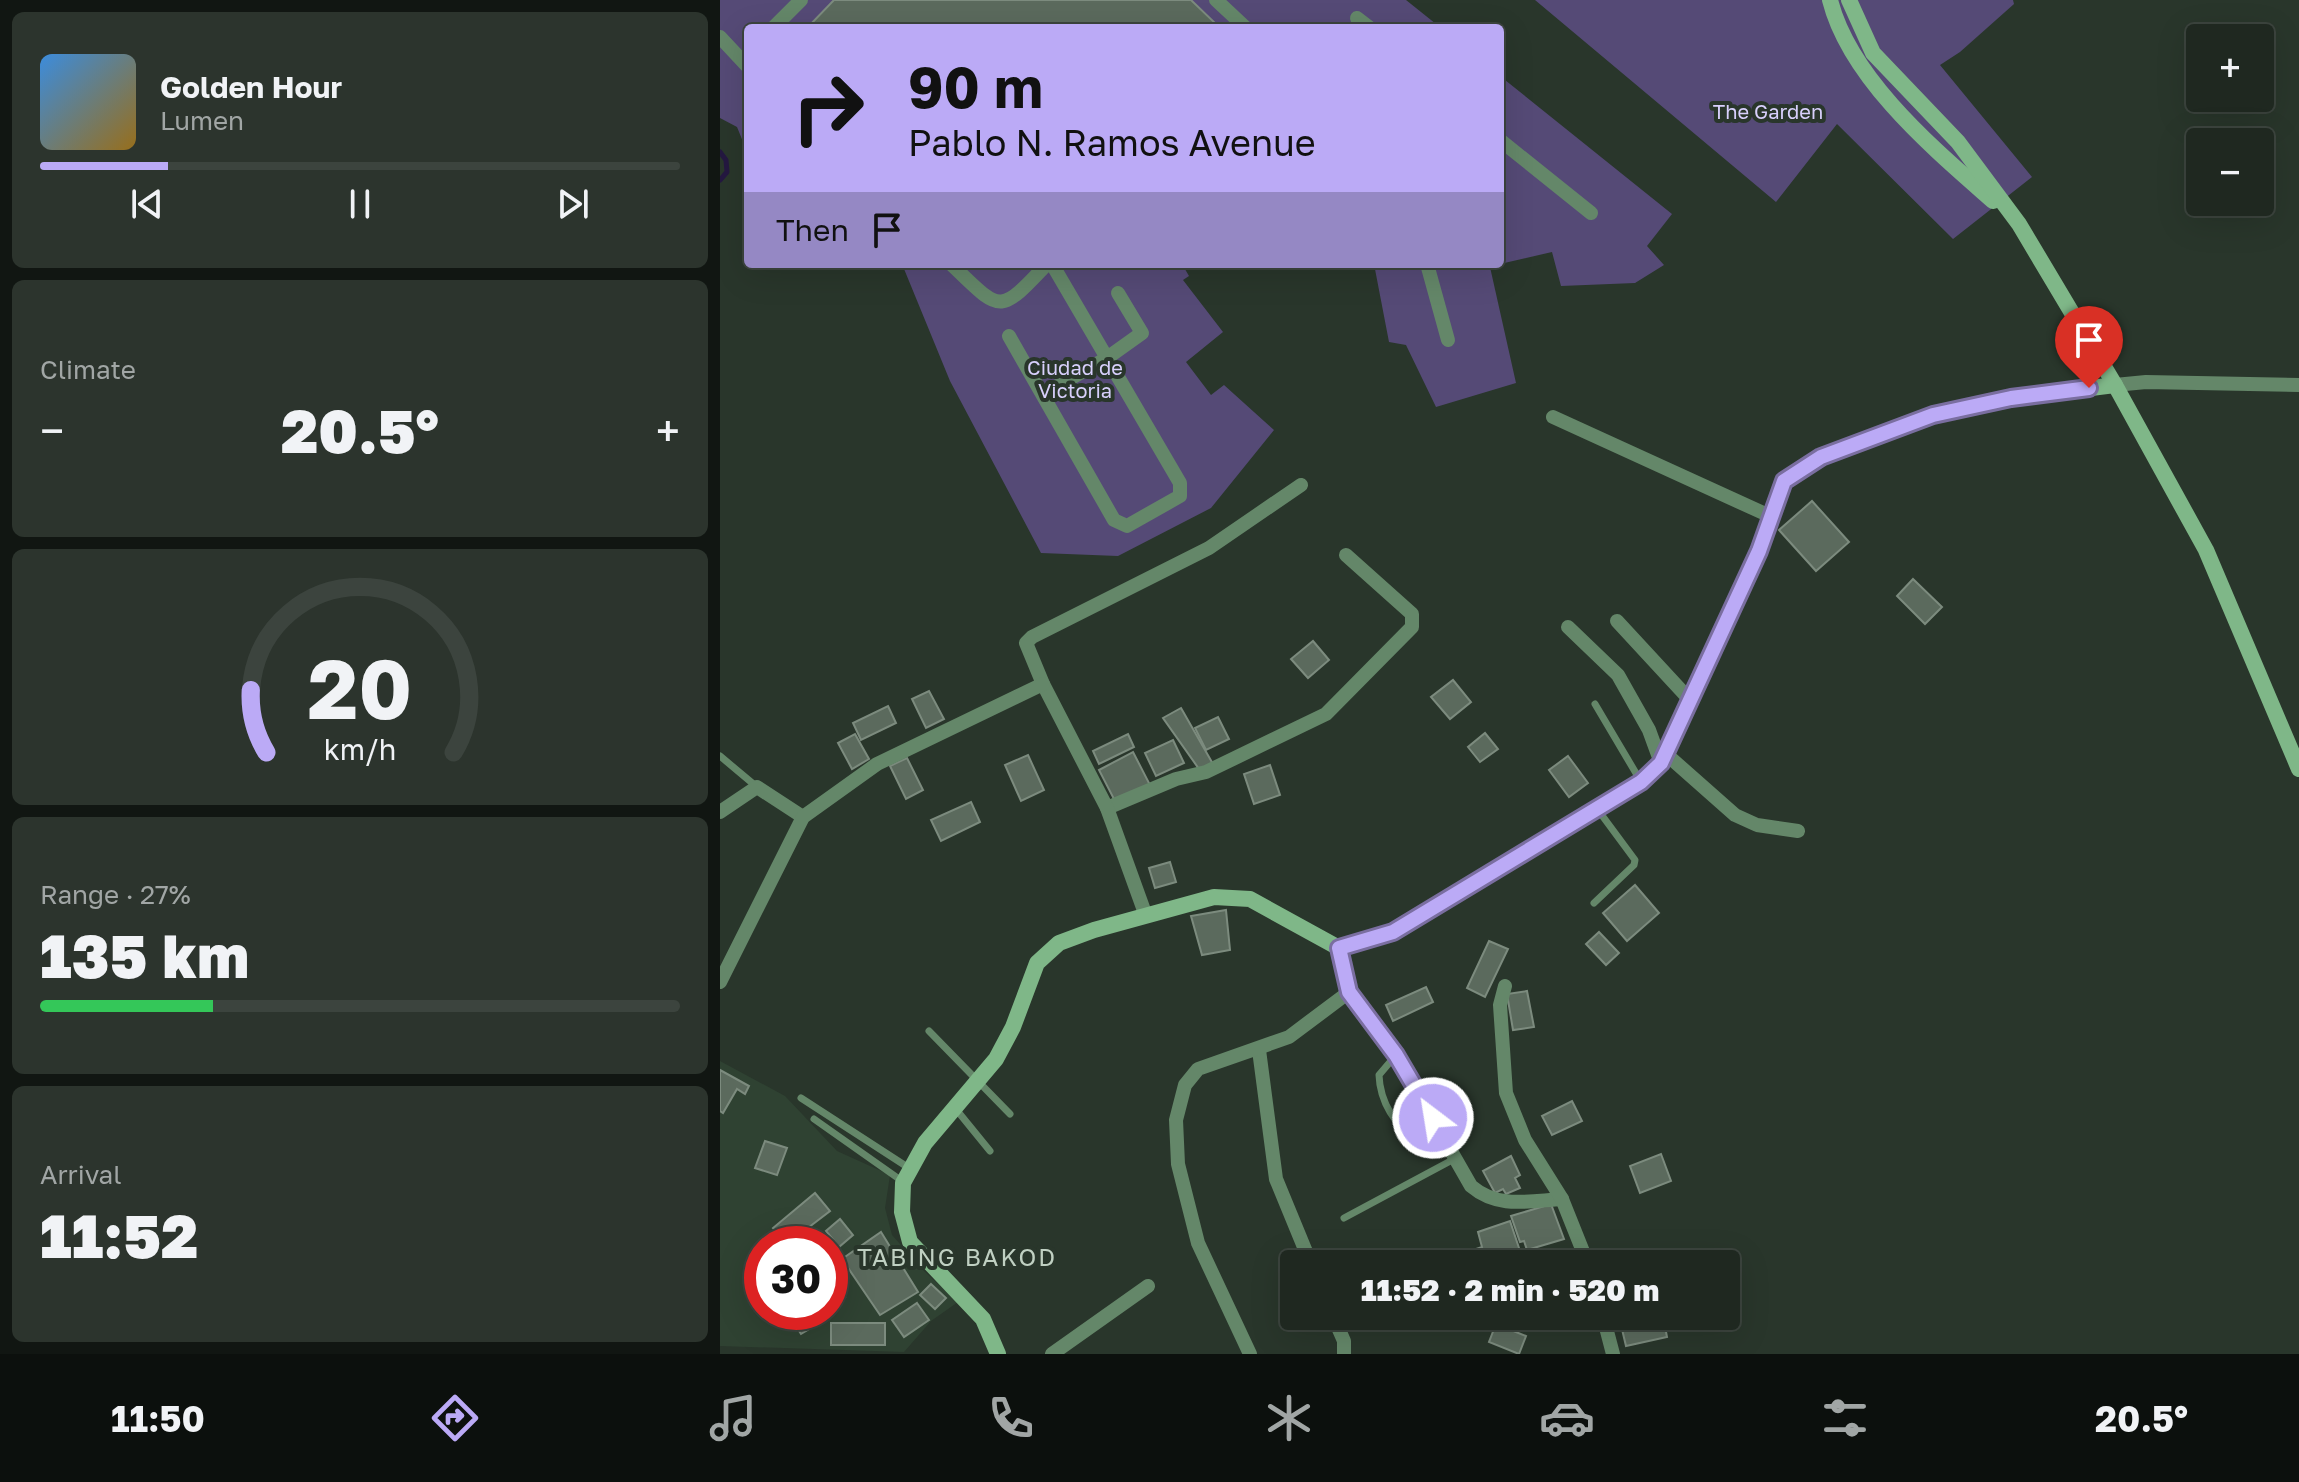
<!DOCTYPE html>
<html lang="en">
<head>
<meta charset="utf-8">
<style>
	body { margin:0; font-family:"Golos Text",sans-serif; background:#2c342d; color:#f1f3f6; height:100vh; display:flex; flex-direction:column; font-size:30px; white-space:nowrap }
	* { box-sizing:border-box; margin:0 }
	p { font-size:26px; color:#a1a6a5 }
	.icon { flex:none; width:44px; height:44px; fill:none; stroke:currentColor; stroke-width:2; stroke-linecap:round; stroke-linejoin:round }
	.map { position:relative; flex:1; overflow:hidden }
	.drawer { display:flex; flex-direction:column; gap:12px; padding:12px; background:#111612; width:720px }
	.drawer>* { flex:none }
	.hud { position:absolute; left:24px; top:24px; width:760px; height:244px; border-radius:8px; box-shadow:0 8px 32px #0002,0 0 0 2px #3c443e; background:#bbaaf6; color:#111; overflow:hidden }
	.buttons { position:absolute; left:1466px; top:24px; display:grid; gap:16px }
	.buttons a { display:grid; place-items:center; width:88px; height:88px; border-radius:8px; background:#1f2820; box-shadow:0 8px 32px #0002,0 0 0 2px #3c443e; font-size:40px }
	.speed { position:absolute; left:24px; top:1226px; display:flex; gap:16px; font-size:40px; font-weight:700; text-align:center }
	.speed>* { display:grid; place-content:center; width:104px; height:104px; border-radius:50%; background:#1f2820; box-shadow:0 8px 32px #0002,0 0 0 2px #3c443e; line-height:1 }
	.speed .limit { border:12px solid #d22; background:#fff; color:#111 }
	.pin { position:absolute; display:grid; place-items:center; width:68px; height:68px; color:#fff; margin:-82px -34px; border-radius:50% 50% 50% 0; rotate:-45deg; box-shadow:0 0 8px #0007 }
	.pin .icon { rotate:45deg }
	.me { position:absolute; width:88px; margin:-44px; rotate:329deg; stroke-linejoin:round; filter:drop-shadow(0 0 6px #0008) }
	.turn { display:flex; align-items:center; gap:28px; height:168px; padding:0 32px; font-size:36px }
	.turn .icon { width:104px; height:104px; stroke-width:2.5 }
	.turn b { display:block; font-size:56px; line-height:68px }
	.then { display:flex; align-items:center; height:76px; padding:0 32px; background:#0003; gap:16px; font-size:30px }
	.big { font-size:60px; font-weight:800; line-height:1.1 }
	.drawer .tile { flex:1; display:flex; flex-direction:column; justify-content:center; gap:12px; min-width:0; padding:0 28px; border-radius:12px; background:#2c342d }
	.drawer .dial { align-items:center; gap:0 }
	.dial svg { height:208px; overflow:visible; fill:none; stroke:#3c443e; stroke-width:7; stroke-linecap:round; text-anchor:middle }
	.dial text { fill:#f1f3f6; stroke:none }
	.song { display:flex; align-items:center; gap:24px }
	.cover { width:96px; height:96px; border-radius:12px; background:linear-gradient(135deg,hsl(210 70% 55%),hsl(40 70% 35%)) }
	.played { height:8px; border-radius:4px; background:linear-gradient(90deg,#bbaaf6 20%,#3c443e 20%) }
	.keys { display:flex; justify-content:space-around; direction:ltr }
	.heat { display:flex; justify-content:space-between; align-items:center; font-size:44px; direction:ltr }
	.charge { height:12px; border-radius:6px; background:linear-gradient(90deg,#34c759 27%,#3c443e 0) }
	.trip { position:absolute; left:560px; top:1250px; width:460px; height:80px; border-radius:8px; background:#1f2820; box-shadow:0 8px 32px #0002,0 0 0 2px #3c443e; font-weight:800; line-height:80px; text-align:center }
	.menu { display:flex; height:128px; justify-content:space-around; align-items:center; background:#0c100d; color:#a1a6a5 }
	.menu .icon { width:56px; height:56px }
	.menu .selected { color:#bbaaf6 }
	.menu b { font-size:36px; color:#f1f3f6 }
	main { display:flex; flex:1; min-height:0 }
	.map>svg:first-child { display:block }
	.built { fill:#2f4232; fill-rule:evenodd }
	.green { fill:#554a76 }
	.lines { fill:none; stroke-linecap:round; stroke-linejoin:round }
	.stream { stroke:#241840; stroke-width:5 }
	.building { fill:#5b6a5d; stroke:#7c8b7e; stroke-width:2 }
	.lane { stroke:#648769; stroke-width:7 }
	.street { stroke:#648769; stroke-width:14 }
	.secondary { stroke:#7fb788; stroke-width:16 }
	.route-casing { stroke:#7a6ea0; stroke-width:20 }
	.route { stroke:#bbaaf6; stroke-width:14 }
	.labels { text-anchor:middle; stroke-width:8; stroke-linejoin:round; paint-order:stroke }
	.park-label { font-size:20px; fill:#d8d0fc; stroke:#29362b }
	.quarter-label { font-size:24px; letter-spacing:2px; fill:#c0d0c2; stroke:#29362b }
</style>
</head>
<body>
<main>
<section class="drawer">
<div class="tile">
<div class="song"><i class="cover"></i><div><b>Golden Hour</b><p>Lumen</p></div></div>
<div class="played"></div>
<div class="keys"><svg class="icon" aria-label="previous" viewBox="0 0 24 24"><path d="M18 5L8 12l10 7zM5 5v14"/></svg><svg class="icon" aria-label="pause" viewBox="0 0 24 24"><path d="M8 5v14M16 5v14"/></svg><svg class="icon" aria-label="next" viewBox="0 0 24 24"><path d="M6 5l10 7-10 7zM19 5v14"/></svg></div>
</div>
<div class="tile"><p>Climate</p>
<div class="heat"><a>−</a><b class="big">20.5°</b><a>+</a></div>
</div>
<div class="tile dial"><svg viewBox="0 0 100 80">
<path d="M14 69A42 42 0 1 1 86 69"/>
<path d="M14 69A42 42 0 0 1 8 45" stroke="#bbaaf6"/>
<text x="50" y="56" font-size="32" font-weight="700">20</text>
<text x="50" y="72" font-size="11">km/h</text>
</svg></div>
<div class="tile"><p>Range · 27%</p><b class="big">135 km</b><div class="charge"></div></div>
<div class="tile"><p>Arrival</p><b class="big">11:52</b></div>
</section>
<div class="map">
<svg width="1579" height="1354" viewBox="0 0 1579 1354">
	<rect width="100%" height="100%" fill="#29362b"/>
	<path class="built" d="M 0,1061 L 65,1096 L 117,1151 L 170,1175 L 165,1208 L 172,1235 L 203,1270 L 238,1302 L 211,1321 L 184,1352 L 0,1346 ZM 42,1244 L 110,1244 L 110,1312 L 42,1312 Z"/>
	<g class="green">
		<path d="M 0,0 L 686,0 L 721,28 L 28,28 L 28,154 L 17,127 L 0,118 Z"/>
		<path d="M 815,0 L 1293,0 L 1294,4 L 1240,52 L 1220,65 L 1312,177 L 1233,239 L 1117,124 L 1056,202 Z"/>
		<path d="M 780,76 L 952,214 L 927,246 L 944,265 L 915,283 L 841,286 L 832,252 L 780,264 Z"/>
		<path d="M 182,264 L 462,264 L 469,276 L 463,280 L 503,332 L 466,362 L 491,395 L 504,385 L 554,430 L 491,508 L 398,556 L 321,553 L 230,381 Z"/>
		<path d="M 654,264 L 779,264 L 770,267 L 796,383 L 716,407 L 686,345 L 669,342 Z"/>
	</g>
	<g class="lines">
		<path class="stream" d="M 0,152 L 6,160 L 7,172 L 0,180"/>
	</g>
	<g class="building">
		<path d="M 114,0 L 471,0 L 495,23 L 491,28 L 87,28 Z"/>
		<path d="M 1092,501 L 1129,542 L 1096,571 L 1059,530 Z"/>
		<path d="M 1193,579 L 1222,607 L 1205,624 L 1177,596 Z"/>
		<path d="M 593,641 L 609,660 L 588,678 L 571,659 Z"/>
		<path d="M 733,680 L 751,702 L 730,719 L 711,697 Z"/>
		<path d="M 209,691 L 224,719 L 206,728 L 192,699 Z"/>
		<path d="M 168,706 L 176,723 L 141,740 L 133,723 Z"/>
		<path d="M 461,708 L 493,764 L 479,769 L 443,718 Z"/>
		<path d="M 498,717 L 509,739 L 486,750 L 475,728 Z"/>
		<path d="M 765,733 L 778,749 L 760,762 L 748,747 Z"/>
		<path d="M 135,734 L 149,759 L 132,769 L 118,743 Z"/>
		<path d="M 408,734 L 414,747 L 379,764 L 373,751 Z"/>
		<path d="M 453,740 L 464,763 L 436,776 L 425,753 Z"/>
		<path d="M 413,752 L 430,785 L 396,803 L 379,770 Z"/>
		<path d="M 308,755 L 324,790 L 301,801 L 285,765 Z"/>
		<path d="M 848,756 L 868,783 L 849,797 L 829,770 Z"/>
		<path d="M 187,758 L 203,790 L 186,799 L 170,766 Z"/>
		<path d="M 550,765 L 560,795 L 534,804 L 524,774 Z"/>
		<path d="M 251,802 L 260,822 L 221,841 L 211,820 Z"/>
		<path d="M 450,862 L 456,882 L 435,888 L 429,868 Z"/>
		<path d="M 915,885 L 939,913 L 907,941 L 883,913 Z"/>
		<path d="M 506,910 L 510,950 L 482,955 L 471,916 Z"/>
		<path d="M 879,932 L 899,953 L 886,965 L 866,944 Z"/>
		<path d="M 769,941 L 788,949 L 765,997 L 747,988 Z"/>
		<path d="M 706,987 L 713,1002 L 673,1021 L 666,1005 Z"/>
		<path d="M 807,991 L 814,1027 L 793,1030 L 787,994 Z"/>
		<path d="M 0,1070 L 29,1086 L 25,1094 L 17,1089 L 3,1113 L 0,1111 Z"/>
		<path d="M 852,1101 L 862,1121 L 832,1135 L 822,1116 Z"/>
		<path d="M 45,1141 L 67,1148 L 57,1175 L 35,1168 Z"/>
		<path d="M 941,1154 L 951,1181 L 920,1193 L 910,1166 Z"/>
		<path d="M 791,1156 L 800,1175 L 795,1178 L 800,1188 L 786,1194 L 783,1189 L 775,1193 L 763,1171 Z"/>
		<path d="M 95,1193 L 110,1211 L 67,1244 L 53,1228 Z"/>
		<path d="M 831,1204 L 844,1239 L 807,1250 L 804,1241 L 800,1242 L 791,1216 Z"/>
		<path d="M 120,1219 L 133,1235 L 119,1247 L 106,1231 Z"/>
		<path d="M 790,1221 L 802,1257 L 777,1264 L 748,1263 L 744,1253 L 762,1247 L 758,1232 Z"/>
		<path d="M 161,1232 L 198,1292 L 160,1315 L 122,1259 Z"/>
		<path d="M 110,1270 L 125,1297 L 110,1305 Z"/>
		<path d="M 211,1284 L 226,1298 L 215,1309 L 200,1295 Z"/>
		<path d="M 197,1303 L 209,1320 L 184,1337 L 172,1320 Z"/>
		<path d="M 67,1312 L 95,1312 L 101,1322 L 81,1334 Z"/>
		<path d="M 821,1316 L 868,1316 L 868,1317 L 861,1319 L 862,1331 L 821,1330 Z"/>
		<path d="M 943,1316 L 947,1337 L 906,1346 L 901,1325 Z"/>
		<rect x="111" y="1323" width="54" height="22"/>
		<path d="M 776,1324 L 806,1336 L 799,1354 L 769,1342 Z"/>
	</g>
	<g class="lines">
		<g class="lane">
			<path d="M 875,704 L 920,780"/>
			<path d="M 0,756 L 37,787"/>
			<path d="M 874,903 L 914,865 L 915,860 L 878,810"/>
			<path d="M 209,1031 L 290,1114"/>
			<path d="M 676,1055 L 659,1075 C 660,1105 679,1129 702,1146 L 727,1145"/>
			<path d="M 81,1098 L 189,1168"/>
			<path d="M 235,1108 L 270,1151"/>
			<path d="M 94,1119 L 182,1181"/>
			<path d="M 624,1218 L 736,1158"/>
		</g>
		<g class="street">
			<path d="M 496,0 L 526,28"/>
			<path d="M 637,18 L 650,28"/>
			<path d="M 53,28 L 81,0"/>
			<path d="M 0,37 L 28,67"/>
			<path d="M 780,140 L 871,213"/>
			<path d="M 231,264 C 281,312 278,316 327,264"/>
			<path d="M 707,264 L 728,340"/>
			<path d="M 289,336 L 394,520 L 407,526 L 460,496 L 460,483 L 332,264"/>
			<path d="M 1395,385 L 1426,382 L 1579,385"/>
			<path d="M 323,394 L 387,358 L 422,333 L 398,293"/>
			<path d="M 833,417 L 1050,516"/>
			<path d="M 897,621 L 970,700"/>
			<path d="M 848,627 L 898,675 L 929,730 L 941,763"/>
			<path d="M 946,754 L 1015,815 L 1037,825 L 1078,831"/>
			<path d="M 387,808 L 456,779 L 486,772 L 606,714 L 692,627 L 692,614 L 626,555"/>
			<path d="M 0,812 L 37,787 L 83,817"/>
			<path d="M 426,916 L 387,808 L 323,684 L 306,643 L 312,637 L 489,548 L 581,485"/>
			<path d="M 619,948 L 629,992 L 676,1055 L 751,1186 C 778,1209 808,1201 842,1199"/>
			<path d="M 0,982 L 83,817 L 157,764 L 323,684"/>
			<path d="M 785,986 L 780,1005 L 786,1093 L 805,1140 L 842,1199 L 868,1264"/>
			<path d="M 539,1050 L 556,1179 L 591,1264"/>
			<path d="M 613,1316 L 624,1341 L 624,1354"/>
			<path d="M 883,1316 L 893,1354"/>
			<path d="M 332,1354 L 428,1286"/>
			<path d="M 530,1354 L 478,1243 L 458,1164 L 456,1120 L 465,1085 L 478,1069 L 569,1037 L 629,992"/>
		</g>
		<g class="secondary">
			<path d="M 1110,0 C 1130,79 1214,149 1273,201"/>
			<path d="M 1129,0 L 1153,53 L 1238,142 L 1299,224 L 1395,385 L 1486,550 L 1579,769"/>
			<path d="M 278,1354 L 263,1319 L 190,1242 L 182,1212 L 183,1183 L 205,1143 L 276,1059 L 293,1027 L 317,963 L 339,943 L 374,930 L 494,897 L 530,899 L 619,948 L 673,932 L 921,782 L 941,763 L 1039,551 L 1064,481 L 1101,457 L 1213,415 L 1291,398 L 1395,385"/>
		</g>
	</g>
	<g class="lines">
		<g class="route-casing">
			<path id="route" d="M 713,1118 L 676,1055 L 629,992 L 619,948 L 673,932 L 921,782 L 941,763 L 1039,551 L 1064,481 L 1101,457 L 1213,415 L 1291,398 L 1369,388"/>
		</g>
		<use href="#route" class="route"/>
	</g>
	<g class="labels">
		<g class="park-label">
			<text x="1048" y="119">The Garden</text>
			<text x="355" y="375">Ciudad de<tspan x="355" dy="23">Victoria</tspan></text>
		</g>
		<g class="quarter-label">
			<text x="237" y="1266">TABING BAKOD</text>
		</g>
	</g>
</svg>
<div class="buttons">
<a>+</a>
<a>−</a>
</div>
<div class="speed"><div class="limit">30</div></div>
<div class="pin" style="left:1369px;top:388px;background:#d93025"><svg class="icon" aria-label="arrive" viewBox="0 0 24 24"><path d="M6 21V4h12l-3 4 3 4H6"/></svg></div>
<svg class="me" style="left:713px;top:1118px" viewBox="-20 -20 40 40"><circle r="17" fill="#bbaaf6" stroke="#fff" stroke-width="3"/><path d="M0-11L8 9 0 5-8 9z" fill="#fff"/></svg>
<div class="trip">11:52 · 2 min · 520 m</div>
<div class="hud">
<div class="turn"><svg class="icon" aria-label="right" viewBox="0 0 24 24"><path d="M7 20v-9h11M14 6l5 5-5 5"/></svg><div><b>90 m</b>Pablo N. Ramos Avenue</div></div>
<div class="then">Then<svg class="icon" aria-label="arrive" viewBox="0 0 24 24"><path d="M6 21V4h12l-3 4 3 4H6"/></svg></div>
</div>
</div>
</main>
<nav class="menu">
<b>11:50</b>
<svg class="icon selected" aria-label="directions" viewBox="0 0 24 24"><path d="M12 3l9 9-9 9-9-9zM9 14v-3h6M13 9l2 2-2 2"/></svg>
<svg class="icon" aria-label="music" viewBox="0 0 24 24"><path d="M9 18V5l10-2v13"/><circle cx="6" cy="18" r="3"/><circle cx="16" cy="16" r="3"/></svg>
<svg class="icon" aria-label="phone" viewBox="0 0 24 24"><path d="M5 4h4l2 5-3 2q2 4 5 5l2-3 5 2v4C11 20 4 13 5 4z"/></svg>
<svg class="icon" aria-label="climate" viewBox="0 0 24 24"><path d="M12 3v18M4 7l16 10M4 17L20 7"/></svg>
<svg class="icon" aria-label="car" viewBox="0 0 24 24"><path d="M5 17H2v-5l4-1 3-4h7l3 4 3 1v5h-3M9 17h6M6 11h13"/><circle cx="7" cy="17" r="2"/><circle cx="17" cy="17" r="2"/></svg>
<svg class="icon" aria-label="filters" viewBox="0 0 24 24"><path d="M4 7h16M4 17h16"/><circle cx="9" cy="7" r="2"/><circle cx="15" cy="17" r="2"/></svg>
<b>20.5°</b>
</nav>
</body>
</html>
